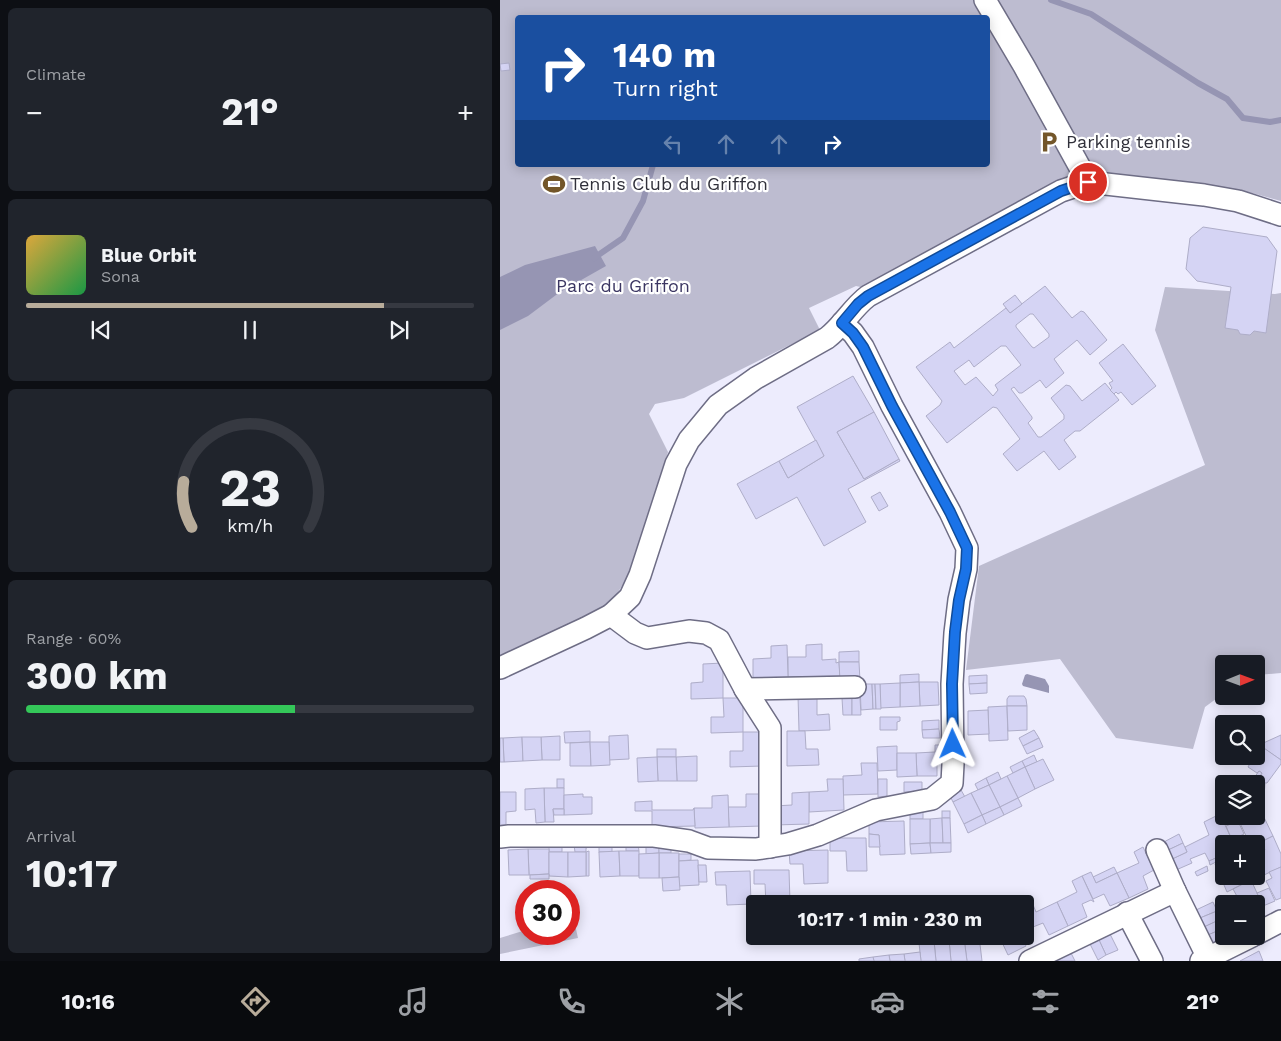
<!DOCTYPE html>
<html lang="en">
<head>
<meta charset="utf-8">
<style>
	body { margin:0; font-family:"Work Sans",sans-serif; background:#20242c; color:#f1f3f6; height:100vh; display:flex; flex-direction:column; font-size:19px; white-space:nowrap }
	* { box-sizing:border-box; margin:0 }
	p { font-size:16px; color:#9ea1a6 }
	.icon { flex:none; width:28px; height:28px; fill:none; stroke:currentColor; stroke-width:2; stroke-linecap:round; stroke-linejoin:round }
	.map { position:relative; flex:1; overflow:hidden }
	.panel { display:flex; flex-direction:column; gap:8px; padding:8px; background:#0d0f14; width:500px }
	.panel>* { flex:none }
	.top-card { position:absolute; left:15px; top:15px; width:475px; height:152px; border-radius:5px; box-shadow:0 2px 12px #0003; background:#1a4fa0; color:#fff; overflow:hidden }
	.needle { width:32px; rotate:89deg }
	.buttons { position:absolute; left:715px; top:655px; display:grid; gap:10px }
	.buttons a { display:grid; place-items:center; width:50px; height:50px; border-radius:5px; background:#171b24; box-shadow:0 2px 12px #0003; font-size:25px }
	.speed { position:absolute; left:15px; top:880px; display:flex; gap:10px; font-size:25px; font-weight:700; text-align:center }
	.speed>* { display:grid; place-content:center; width:65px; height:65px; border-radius:50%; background:#171b24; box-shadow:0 2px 12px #0003; line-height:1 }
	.speed .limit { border:8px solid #d22; background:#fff; color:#111 }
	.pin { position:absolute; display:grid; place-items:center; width:42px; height:42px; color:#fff; margin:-21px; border:2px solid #fff; border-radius:50%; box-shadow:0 1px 5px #0007 }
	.me { position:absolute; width:55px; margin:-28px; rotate:359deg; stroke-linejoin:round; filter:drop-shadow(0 0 4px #0008) }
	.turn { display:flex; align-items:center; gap:18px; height:105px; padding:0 15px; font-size:22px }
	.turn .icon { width:65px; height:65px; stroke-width:2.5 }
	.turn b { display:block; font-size:35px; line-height:42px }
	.lanes { display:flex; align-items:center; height:48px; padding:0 15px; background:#0003; justify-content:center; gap:25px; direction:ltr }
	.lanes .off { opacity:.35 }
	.big { font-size:38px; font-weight:700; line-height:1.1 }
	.panel .tile { flex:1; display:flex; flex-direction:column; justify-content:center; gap:8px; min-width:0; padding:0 18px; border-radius:8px; background:#20242c }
	.panel .dial { align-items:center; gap:0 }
	.dial svg { height:130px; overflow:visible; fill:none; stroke:#363941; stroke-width:7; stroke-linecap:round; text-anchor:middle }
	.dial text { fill:#f1f3f6; stroke:none }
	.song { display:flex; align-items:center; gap:15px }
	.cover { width:60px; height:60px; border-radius:8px; background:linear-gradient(135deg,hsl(40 70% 55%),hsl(140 70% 35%)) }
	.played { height:5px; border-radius:2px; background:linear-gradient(90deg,#b8ac9a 80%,#363941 80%) }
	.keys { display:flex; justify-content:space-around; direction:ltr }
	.heat { display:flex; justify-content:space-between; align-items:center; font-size:28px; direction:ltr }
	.charge { height:8px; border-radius:4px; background:linear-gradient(90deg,#34c759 60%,#363941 0) }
	.trip { position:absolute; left:246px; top:895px; width:288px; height:50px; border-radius:5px; background:#171b24; box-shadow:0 2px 12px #0003; font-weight:700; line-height:50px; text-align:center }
	.menu { display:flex; height:80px; justify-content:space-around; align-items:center; background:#090b0e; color:#9ea1a6 }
	.menu .icon { width:35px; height:35px }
	.menu .current { color:#b8ac9a }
	.menu b { font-size:22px; color:#f1f3f6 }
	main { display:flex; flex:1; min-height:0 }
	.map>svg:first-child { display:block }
	.green { fill:#bdbcd0; fill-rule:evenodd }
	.water { fill:#9695b3 }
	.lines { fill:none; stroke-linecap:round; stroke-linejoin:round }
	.stream { stroke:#9695b3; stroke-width:6 }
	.building { fill:#d5d4f4; stroke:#aeadc8; fill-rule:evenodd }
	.minor-casing { stroke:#6e6d85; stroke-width:24 }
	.minor { stroke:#fff; stroke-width:21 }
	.route-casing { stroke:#114b97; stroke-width:12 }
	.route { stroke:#1a73e8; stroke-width:9 }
	.labels { text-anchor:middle; stroke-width:4.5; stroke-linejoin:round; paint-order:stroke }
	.poi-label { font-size:18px; fill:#30303a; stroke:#fff; text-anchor:start }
	.park-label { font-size:18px; fill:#3b3662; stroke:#fff }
</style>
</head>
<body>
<main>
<section class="panel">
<div class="tile"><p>Climate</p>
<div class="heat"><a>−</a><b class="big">21°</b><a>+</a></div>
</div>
<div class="tile">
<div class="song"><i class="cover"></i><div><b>Blue Orbit</b><p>Sona</p></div></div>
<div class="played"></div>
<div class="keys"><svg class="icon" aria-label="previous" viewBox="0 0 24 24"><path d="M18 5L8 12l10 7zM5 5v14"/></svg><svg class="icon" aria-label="pause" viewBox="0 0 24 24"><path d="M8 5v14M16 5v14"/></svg><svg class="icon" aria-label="next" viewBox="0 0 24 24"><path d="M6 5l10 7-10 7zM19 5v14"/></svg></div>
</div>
<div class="tile dial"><svg viewBox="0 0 100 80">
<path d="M14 69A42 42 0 1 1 86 69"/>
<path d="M14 69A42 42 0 0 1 9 41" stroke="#b8ac9a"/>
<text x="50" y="56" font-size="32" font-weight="700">23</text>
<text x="50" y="72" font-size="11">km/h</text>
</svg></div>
<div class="tile"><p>Range · 60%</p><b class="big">300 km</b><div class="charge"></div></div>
<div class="tile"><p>Arrival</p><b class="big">10:17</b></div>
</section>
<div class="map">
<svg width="781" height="961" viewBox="0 0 781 961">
	<rect width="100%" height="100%" fill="#edecfd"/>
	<g class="green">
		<path d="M 0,0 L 781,0 L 781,201 L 752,193 L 592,172 L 365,288 L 356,286 L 309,308 L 320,330 L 184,398 L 155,404 L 149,414 L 168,452 L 132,571 L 106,610 L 0,657 ZM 18,18 L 488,18 L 488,165 L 18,165 Z"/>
		<path d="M 665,287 L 775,294 L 781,293 L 781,673 L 756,675 L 756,664 L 724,664 L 724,693 L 705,707 L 693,749 L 616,738 L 560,659 L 466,670 L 479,566 L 705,465 L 655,330 Z"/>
		<path d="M 73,916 L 78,938 L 0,954 L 0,938 L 26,930 L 26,934 L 69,934 L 69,917 Z"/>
	</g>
	<g class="water">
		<path d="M 95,246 L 106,266 L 60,292 L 28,316 L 0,330 L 0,277 L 25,265 Z"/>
		<path d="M 527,674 L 545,679 L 549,686 L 549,693 L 523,686 L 522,684 L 525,675 Z"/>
	</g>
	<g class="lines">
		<g class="stream">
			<path d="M 551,0 L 591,14 L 698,83 L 727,99 L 743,118 L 770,122 L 781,120"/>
			<path d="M 94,258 L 123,238 L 143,201 L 153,165"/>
		</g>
	</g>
	<g class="building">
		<path d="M 9,63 L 10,70 L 1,71 L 0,64 Z"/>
		<path d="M 703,227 L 767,237 L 777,251 L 766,333 L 754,331 L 750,335 L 740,334 L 738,330 L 725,328 L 731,287 L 697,281 L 686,269 L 690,238 Z"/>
		<path d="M 545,286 L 572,318 L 581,311 L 584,312 L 607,340 L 590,355 L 577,340 L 554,359 L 564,373 L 546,388 L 540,380 L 522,393 L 519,393 L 514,387 L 511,389 L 532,417 L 532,419 L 528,423 L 538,437 L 541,437 L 564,419 L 564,415 L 551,398 L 566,385 L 570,386 L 582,401 L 605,383 L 619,400 L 580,431 L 575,431 L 564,440 L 576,457 L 559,470 L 544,451 L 517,471 L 503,454 L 520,439 L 497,408 L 493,407 L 447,443 L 426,416 L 440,405 L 442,401 L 416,367 L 450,342 L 454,348 L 506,308 L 510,313 ZM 530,314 L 533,314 L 549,334 L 549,337 L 534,348 L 532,347 L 516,327 L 516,325 ZM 501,346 L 506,346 L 521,365 L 495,385 L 498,390 L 493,396 L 476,377 L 465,385 L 454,371 L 469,360 L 474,367 Z"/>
		<path d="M 515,295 L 522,304 L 510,313 L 503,304 Z"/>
		<path d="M 623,344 L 656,386 L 632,405 L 621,392 L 618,394 L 616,392 L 614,394 L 610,390 L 612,388 L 609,383 L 613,381 L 599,363 Z"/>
		<path d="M 353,376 L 374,412 L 337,432 L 364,479 L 399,459 L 400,461 L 348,489 L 366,522 L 324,546 L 297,497 L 256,519 L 237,484 L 279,461 L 288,478 L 324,456 L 297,407 Z"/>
		<path d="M 374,412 L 399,459 L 364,479 L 337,432 Z"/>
		<path d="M 316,440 L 324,456 L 288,478 L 279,461 Z"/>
		<path d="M 380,492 L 388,506 L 379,511 L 371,497 Z"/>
		<path d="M 322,644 L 322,660 L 336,659 L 336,663 L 339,662 L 340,676 L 288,677 L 288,657 L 306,657 L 306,645 Z"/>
		<path d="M 287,645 L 288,677 L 253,678 L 253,659 L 271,658 L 271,646 Z"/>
		<path d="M 359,651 L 359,662 L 339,662 L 339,652 Z"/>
		<path d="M 339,662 L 359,662 L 360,681 L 340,681 Z"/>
		<path d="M 223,663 L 223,698 L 191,699 L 191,683 L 203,682 L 203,664 Z"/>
		<path d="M 419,674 L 419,682 L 400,683 L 400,675 Z"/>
		<path d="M 487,675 L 487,683 L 469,684 L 469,676 Z"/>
		<path d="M 419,682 L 438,682 L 439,705 L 420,706 Z"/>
		<path d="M 419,682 L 420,706 L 400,707 L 400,683 Z"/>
		<path d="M 400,683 L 400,707 L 380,708 L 380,684 Z"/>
		<path d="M 487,683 L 487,693 L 470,694 L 469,684 Z"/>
		<path d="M 360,684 L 372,684 L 373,709 L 361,710 Z"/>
		<path d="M 372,684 L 375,684 L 376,709 L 373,709 Z"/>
		<path d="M 375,684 L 380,684 L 381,709 L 376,709 Z"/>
		<path d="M 298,696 L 317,696 L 317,715 L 329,714 L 330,730 L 299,731 Z"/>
		<path d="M 509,696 L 524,696 L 526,699 L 527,706 L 507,706 L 507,699 Z"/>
		<path d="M 223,698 L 243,698 L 243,732 L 211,733 L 211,717 L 224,717 Z"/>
		<path d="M 342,698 L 352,698 L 352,715 L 343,715 Z"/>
		<path d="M 352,698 L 360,698 L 361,715 L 352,715 Z"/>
		<path d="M 507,706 L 508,740 L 489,741 L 488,707 Z"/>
		<path d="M 507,706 L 527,706 L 527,730 L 508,731 Z"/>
		<path d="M 488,710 L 489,734 L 468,735 L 468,711 Z"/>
		<path d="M 380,717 L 400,717 L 400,721 L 397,722 L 397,730 L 380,730 Z"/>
		<path d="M 439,720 L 439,729 L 422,730 L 422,721 Z"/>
		<path d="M 439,729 L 440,738 L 423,738 L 422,730 Z"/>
		<path d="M 534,730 L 539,738 L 523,746 L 519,738 Z"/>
		<path d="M 90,731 L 90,742 L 65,743 L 64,732 Z"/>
		<path d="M 287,731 L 305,731 L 306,749 L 318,749 L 319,765 L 287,766 Z"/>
		<path d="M 243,732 L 261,732 L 262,766 L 230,767 L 230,751 L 243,751 Z"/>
		<path d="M 128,735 L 129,759 L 109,760 L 109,736 Z"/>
		<path d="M 781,735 L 781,760 L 759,745 Z"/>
		<path d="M 60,736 L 60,760 L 42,760 L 41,737 Z"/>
		<path d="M 22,737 L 23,761 L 4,762 L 3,738 Z"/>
		<path d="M 22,737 L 41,737 L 42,760 L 23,761 Z"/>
		<path d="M 0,738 L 3,738 L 4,762 L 0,762 Z"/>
		<path d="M 539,738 L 543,747 L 527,754 L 523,746 Z"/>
		<path d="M 90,742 L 91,766 L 70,766 L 70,743 Z"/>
		<path d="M 90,742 L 109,742 L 110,765 L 91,766 Z"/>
		<path d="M 435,745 L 445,745 L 445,762 L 437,763 L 437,776 L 417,776 L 416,753 L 435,752 Z"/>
		<path d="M 397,746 L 397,770 L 378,771 L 377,747 Z"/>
		<path d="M 761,746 L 781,760 L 781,764 L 767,783 L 756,782 L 762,773 L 759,771 L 757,773 L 748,767 L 754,756 L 756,756 Z"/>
		<rect x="157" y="749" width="19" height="8"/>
		<path d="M 397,753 L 416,753 L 417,776 L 397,777 Z"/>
		<path d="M 534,755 L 537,762 L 525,767 L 522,761 Z"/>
		<path d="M 197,756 L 197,781 L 177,781 L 176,757 Z"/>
		<path d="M 157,757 L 176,757 L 177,781 L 158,781 Z"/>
		<path d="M 157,757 L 158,781 L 138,782 L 137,758 Z"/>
		<path d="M 543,759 L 554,780 L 535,789 L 525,767 Z"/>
		<path d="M 522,761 L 525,767 L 513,773 L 510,767 Z"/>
		<path d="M 361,763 L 377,763 L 378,794 L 343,795 L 343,776 L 362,775 Z"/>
		<path d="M 525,767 L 535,789 L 518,798 L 507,776 Z"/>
		<path d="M 759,771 L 762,773 L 756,782 L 751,782 Z"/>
		<path d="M 498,772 L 501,779 L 489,785 L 486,778 Z"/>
		<path d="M 507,776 L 518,798 L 500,807 L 489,785 Z"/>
		<path d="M 486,778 L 489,785 L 478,790 L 475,784 Z"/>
		<rect x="57" y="779" width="7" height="9"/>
		<path d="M 327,779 L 343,779 L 344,810 L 309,812 L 309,792 L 328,791 Z"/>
		<path d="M 378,779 L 387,779 L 387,796 L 378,797 Z"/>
		<path d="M 740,781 L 765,783 L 763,810 L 756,813 L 756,784 L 740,784 Z"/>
		<path d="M 404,782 L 422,782 L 422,791 L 404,792 Z"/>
		<path d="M 489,785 L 500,807 L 482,815 L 471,793 Z"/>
		<path d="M 44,788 L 64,788 L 64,809 L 53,809 L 54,822 L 45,822 Z"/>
		<path d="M 44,788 L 45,822 L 36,823 L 35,809 L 25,810 L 25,789 Z"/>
		<path d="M 461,790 L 465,797 L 453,802 L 450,796 Z"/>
		<path d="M 0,792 L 16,792 L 16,811 L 6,812 L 6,825 L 0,825 Z"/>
		<path d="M 309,792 L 309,824 L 274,825 L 274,806 L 292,805 L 292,793 Z"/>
		<path d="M 471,793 L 482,815 L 464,824 L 453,802 Z"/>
		<path d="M 83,794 L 83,797 L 92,797 L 92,814 L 64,815 L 64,795 Z"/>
		<path d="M 246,794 L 262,794 L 262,826 L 229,827 L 228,807 L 246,807 Z"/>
		<path d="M 228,795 L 229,827 L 195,828 L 194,808 L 212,808 L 212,796 Z"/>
		<path d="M 518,798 L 522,806 L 504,815 L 500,807 Z"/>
		<path d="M 152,801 L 152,810 L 193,810 L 194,808 L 195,826 L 152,827 L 152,811 L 135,811 L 135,802 Z"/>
		<path d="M 500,807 L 504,815 L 486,824 L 482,815 Z"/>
		<path d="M 53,809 L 64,809 L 64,815 L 54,815 Z"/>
		<rect x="442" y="811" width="8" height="7"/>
		<path d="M 761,811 L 773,836 L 757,844 L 753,837 L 748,840 L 739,821 L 749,816 L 756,816 L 756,813 Z"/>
		<rect x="410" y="812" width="13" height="7"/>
		<path d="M 720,814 L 732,840 L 719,846 L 723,855 L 709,861 L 705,853 L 690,859 L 692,863 L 676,870 L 670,860 L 687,852 L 685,847 L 709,835 L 704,822 Z"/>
		<path d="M 482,815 L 486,824 L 468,833 L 464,824 Z"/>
		<path d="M 442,818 L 443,843 L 430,843 L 430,819 Z"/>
		<path d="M 442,818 L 450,818 L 451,843 L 443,843 Z"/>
		<path d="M 410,819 L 430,819 L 430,843 L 410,844 Z"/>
		<path d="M 404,821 L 405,854 L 380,855 L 379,835 L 369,834 L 369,822 Z"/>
		<path d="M 738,821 L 744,834 L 732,840 L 726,826 Z"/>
		<path d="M 369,834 L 379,835 L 380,847 L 369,847 Z"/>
		<path d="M 679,834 L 683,843 L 666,851 L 662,843 Z"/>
		<path d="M 773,836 L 781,854 L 781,867 L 764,875 L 756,858 L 756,853 L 765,850 L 761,842 Z"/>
		<path d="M 330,838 L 366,838 L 367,871 L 347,871 L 346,851 L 330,851 Z"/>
		<path d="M 430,843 L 431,853 L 411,854 L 410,844 Z"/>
		<path d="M 430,843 L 451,843 L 451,852 L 431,853 Z"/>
		<path d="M 683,843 L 687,852 L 670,860 L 666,851 Z"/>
		<path d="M 138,844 L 139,851 L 126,851 L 126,845 Z"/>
		<rect x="49" y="845" width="13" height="7"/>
		<path d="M 74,845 L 87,845 L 87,848 L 86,848 L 86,852 L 75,852 Z"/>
		<rect x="99" y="845" width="13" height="7"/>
		<path d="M 146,847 L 159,847 L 159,853 L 146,854 Z"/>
		<rect x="159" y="847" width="12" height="6"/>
		<path d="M 643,847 L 654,870 L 643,876 L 648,889 L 629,898 L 617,873 L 639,863 L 634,852 Z"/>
		<path d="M 28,849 L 49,849 L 49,874 L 29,875 Z"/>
		<path d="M 28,849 L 29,875 L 9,875 L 8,850 Z"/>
		<path d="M 328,850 L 328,883 L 304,884 L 303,864 L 290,864 L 289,851 Z"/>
		<path d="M 89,851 L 89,876 L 86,876 L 86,852 Z"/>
		<path d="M 119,851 L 120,876 L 100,877 L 99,852 Z"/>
		<path d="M 119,851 L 139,851 L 139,876 L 120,876 Z"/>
		<path d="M 49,852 L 68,852 L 68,877 L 49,876 Z"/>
		<path d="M 68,852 L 86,852 L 86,876 L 68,877 Z"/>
		<path d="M 159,853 L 179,853 L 179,877 L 159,878 Z"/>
		<path d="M 159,853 L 159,878 L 139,878 L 139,854 Z"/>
		<path d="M 179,854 L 191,854 L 191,860 L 179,861 Z"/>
		<path d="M 723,855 L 724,858 L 710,865 L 709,861 Z"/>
		<path d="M 198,860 L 199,885 L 179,886 L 179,861 Z"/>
		<path d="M 724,860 L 724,876 L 741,876 L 745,883 L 727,892 L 715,864 Z"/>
		<path d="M 198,865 L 206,865 L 207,882 L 199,882 Z"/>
		<path d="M 707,866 L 708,871 L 697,876 L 695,872 Z"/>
		<path d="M 614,867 L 617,873 L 596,883 L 593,877 Z"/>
		<path d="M 781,867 L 781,898 L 776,900 L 766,881 L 772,878 L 769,872 Z"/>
		<path d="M 254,870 L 289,870 L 290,903 L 266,904 L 265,884 L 254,884 Z"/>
		<path d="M 250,871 L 251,904 L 227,905 L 226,885 L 216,885 L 215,872 Z"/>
		<path d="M 591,872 L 596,883 L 617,873 L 629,898 L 610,906 L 604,894 L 593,899 L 582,876 Z"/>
		<path d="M 49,874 L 49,879 L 30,879 L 30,875 Z"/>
		<path d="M 582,876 L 594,902 L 591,900 L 582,904 L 587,917 L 568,926 L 557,902 L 577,892 L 572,881 Z"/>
		<path d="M 179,877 L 180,890 L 163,891 L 162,878 Z"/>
		<path d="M 751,880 L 763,906 L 756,909 L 756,904 L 732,904 L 739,900 L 733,889 Z"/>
		<path d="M 769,888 L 775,901 L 763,906 L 757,893 Z"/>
		<path d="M 531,900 L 536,912 L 557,902 L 568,926 L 549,935 L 543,923 L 533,927 L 533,930 L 525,913 L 525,904 L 524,904 Z"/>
		<path d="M 713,902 L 717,911 L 700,918 L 696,910 Z"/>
		<path d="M 724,908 L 724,925 L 723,925 L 717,911 Z"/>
		<path d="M 717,911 L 721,919 L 704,927 L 700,918 Z"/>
		<path d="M 525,913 L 533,930 L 532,931 L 531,928 L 525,931 Z"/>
		<path d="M 721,919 L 724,928 L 708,935 L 704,927 Z"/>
		<path d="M 724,928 L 724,936 L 729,936 L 712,945 L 708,935 Z"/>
		<path d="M 610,934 L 618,950 L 606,955 L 599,940 Z"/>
		<path d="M 479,936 L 482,961 L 467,961 L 464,938 Z"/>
		<path d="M 499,936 L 522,936 L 526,946 L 508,955 Z"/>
		<path d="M 464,938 L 467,961 L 451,961 L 449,940 Z"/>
		<path d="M 449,940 L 451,961 L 436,961 L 434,941 Z"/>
		<path d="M 599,940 L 606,955 L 598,960 L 590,944 Z"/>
		<path d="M 434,941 L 436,961 L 421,961 L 419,943 Z"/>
		<path d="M 759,951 L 763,961 L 740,961 Z"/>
		<path d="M 420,952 L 421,961 L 405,961 L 404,954 Z"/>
		<path d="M 571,953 L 575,961 L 554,961 Z"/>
		<path d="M 404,954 L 405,961 L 390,961 L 389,955 Z"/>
		<path d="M 389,955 L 390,961 L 374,961 L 373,957 Z"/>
		<path d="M 373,957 L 374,961 L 359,961 L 359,959 Z"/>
	</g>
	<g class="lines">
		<g class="minor-casing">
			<g id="minor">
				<path d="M 485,0 L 524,66 L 588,182"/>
				<path d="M 111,615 L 135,633 L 147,638 L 189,631 L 206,633 L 219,640 L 245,689 L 270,728 L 270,847"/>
				<path d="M 0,668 L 86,628 L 111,615 L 130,597 L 140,575 L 176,464 L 189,440 L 218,405 L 256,378 L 327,338 C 343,326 352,308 368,296 L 561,191 L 588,182 L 704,195 L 738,201 L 781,215"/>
				<path d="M 245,689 L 355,687"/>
				<path d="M 0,837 L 9,836 L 154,836 L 189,841 L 208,848 L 256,849 L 288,844 L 318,835 L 376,810 L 432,799 L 452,783 L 453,764 L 452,684 L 455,633 L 459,600 L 466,569 L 467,548 L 450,512 L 392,406 L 363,347 L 353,333 L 342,323"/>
				<path d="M 657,850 L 675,891"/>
				<path d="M 627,913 L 652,961"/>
				<path d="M 756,934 L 781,921"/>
				<path d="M 708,958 L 752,936"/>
				<path d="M 530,961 L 675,891 L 708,958 L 701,961"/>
			</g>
		</g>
		<use href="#minor" class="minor"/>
	</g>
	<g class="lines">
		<g class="route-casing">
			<path id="route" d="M 453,744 L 452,684 L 455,632 L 459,600 L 466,569 L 467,548 L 450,512 L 392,406 L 363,347 L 353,333 L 342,323 L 358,304 L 368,296 L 561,191 L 588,182"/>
		</g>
		<use href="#route" class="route"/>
	</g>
	<defs>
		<g id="parking-bare" transform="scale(1.725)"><path d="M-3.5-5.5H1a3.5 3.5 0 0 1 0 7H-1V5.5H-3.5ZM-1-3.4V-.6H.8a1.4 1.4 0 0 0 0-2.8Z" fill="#735629" stroke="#fff" stroke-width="2.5" paint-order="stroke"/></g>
		<g id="stadium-bare" transform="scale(1.725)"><path d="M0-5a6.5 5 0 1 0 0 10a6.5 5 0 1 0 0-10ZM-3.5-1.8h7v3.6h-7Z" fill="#735629" stroke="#fff" stroke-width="2.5" paint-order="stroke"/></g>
	</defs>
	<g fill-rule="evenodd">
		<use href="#parking-bare" x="549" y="142"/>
		<use href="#stadium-bare" x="54" y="184"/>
	</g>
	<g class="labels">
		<g class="poi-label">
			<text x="566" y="148">Parking tennis</text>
			<text x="70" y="190">Tennis Club du Griffon</text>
		</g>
		<g class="park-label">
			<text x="123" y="292">Parc du Griffon</text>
		</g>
	</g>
</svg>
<div class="buttons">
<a><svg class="needle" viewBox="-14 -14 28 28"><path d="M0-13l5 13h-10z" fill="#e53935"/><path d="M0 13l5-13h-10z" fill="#9ea1a6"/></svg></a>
<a><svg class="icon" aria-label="search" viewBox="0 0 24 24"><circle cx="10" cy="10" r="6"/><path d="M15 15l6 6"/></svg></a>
<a><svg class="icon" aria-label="layers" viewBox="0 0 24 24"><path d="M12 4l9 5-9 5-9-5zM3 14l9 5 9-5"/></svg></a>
<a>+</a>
<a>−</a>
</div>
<div class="speed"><div class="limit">30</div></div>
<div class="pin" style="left:588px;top:182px;background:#d93025"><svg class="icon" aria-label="arrive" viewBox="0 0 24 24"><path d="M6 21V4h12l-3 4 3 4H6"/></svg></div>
<svg class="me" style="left:453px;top:744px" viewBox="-20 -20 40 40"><path d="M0-17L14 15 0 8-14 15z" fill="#1a73e8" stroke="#fff" stroke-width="4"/></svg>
<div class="trip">10:17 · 1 min · 230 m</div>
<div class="top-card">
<div class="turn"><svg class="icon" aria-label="right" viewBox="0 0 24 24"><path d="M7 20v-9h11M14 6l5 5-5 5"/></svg><div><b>140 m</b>Turn right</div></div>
<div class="lanes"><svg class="icon off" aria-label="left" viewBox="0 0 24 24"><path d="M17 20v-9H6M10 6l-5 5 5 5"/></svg><svg class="icon off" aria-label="ahead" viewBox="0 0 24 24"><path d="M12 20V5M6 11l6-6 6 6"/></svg><svg class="icon off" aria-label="ahead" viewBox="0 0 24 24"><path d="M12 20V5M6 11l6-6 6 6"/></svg><svg class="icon" aria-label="right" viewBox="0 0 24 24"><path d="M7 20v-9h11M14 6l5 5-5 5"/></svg></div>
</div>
</div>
</main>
<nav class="menu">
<b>10:16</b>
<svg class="icon current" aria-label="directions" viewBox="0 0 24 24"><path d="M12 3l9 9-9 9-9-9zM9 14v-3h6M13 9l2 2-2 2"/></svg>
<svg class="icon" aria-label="music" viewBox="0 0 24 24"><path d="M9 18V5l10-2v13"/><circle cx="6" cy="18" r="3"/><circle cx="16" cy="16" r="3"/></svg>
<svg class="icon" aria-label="phone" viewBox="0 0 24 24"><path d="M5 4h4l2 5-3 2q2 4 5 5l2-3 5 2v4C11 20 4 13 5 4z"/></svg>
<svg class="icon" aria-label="climate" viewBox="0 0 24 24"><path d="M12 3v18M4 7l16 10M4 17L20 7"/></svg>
<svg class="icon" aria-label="car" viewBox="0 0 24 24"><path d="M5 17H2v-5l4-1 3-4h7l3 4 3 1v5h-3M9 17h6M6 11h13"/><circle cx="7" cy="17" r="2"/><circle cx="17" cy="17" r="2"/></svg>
<svg class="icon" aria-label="filters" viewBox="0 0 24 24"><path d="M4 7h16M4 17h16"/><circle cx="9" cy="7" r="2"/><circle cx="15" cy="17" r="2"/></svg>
<b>21°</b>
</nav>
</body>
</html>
